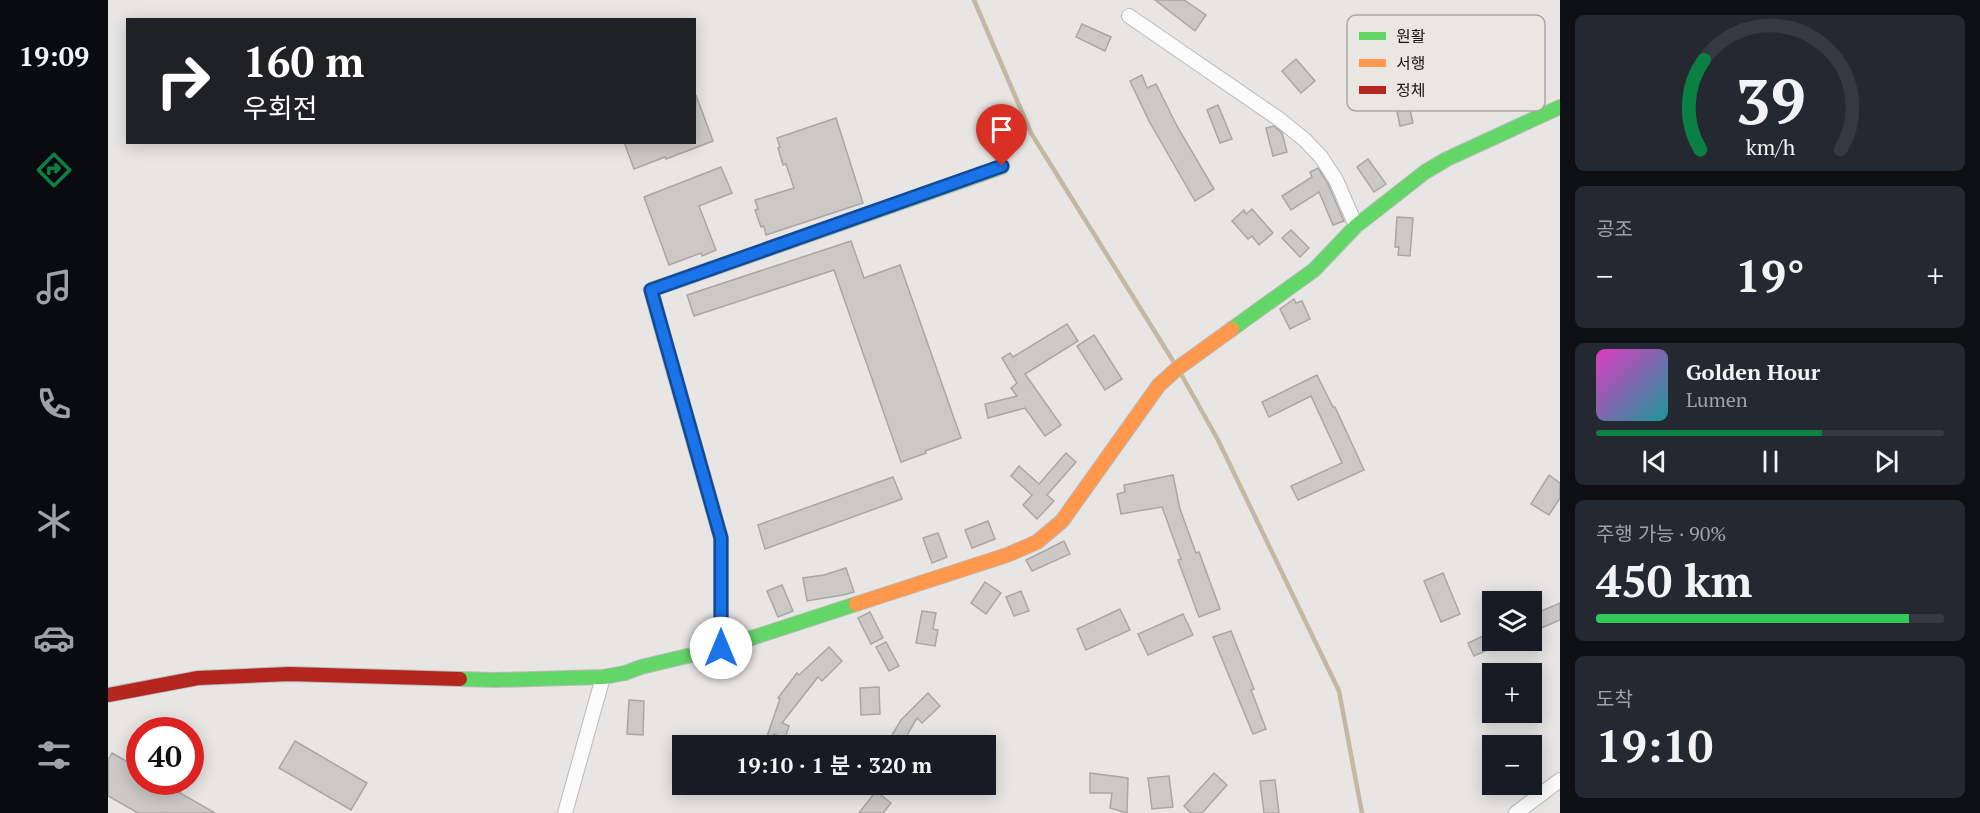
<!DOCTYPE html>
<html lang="ko">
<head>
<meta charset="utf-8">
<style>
	body { margin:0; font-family:"PT Serif","Noto Sans KR",serif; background:#242831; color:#f1f3f6; height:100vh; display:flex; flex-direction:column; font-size:22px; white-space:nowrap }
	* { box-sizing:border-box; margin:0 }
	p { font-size:20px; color:#9ea1a6 }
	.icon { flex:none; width:33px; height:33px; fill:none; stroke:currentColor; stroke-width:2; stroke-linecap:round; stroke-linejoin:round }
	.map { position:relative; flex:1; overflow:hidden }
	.panel { display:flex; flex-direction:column; gap:15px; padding:15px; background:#0d0f14; width:420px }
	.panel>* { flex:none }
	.banner { position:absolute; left:18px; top:18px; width:570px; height:126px; border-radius:0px; box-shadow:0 3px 15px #0003; background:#202124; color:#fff; overflow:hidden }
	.fabs { position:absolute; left:1374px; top:591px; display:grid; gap:12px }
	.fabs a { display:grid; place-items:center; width:60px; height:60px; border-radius:0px; background:#171b24; box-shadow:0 3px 15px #0003; font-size:30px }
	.speed { position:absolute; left:18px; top:717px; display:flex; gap:12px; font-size:30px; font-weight:700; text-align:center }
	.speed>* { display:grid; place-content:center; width:78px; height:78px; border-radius:50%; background:#171b24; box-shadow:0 3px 15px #0003; line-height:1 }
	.speed .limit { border:9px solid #d22; background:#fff; color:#111 }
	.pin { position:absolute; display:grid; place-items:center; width:51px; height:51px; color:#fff; margin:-62px -26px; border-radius:50% 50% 50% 0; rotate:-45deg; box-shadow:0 0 6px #0007 }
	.pin .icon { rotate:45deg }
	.me { position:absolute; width:66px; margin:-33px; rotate:0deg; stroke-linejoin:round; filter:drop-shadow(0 0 4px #0008) }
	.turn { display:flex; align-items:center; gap:21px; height:126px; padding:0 18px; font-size:27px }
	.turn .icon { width:78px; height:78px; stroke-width:2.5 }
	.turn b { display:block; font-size:42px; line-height:51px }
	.big { font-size:45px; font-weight:600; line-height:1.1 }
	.panel .widget { flex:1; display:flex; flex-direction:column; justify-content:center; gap:9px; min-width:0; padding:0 21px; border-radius:9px; background:#242831 }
	.panel .dial { align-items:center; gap:0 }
	.dial svg { height:156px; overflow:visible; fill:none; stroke:#363941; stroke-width:7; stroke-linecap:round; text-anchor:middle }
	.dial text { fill:#f1f3f6; stroke:none }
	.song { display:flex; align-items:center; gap:18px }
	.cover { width:72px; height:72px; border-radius:9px; background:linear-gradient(135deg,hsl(310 70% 55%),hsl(180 70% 35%)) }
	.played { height:6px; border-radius:3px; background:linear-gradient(90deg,#0b8043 65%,#363941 65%) }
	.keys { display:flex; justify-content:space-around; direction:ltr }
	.heat { display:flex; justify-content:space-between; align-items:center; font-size:33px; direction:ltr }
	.charge { height:9px; border-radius:4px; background:linear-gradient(90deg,#34c759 90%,#363941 0) }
	.trip { position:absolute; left:564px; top:735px; width:324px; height:60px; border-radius:0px; background:#171b24; box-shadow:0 3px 15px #0003; font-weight:600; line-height:60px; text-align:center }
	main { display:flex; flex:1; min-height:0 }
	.dock { display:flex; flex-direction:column; width:108px; justify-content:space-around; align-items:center; background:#090b0e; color:#9ea1a6 }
	.dock .icon { width:42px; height:42px }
	.dock .on { color:#0b8043 }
	.dock b { font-size:27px; color:#f1f3f6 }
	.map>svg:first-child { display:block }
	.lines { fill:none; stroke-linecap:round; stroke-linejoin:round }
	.stream { stroke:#c4b8a4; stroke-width:4.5 }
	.building { fill:#cac9c7; stroke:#a8a7a5; stroke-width:1.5 }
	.street-casing { stroke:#bbbab8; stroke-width:16 }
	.fast-casing { stroke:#bbbab8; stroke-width:16 }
	.slow-casing { stroke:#bbbab8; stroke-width:16 }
	.jam-casing { stroke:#bbbab8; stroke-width:16 }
	.street { stroke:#fcfbfb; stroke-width:14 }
	.fast { stroke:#63d668; stroke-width:14 }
	.slow { stroke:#ff974d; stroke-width:14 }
	.jam { stroke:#b3261e; stroke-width:14 }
	.route-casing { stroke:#114b97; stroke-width:15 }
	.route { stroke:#1a73e8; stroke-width:10 }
	.key { fill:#eae7e2; stroke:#aba8a4; stroke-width:1.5 }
	.key-label { font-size:16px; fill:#171614 }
</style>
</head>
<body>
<main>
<nav class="dock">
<b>19:09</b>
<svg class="icon on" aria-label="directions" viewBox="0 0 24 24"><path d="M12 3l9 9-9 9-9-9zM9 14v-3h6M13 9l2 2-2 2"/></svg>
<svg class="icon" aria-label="music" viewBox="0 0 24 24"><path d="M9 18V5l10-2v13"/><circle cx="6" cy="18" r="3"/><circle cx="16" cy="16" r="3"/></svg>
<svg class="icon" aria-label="phone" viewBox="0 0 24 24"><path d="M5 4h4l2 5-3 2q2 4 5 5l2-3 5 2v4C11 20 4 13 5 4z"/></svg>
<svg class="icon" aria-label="climate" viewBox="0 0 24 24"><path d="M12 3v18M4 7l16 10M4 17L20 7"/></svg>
<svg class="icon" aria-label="car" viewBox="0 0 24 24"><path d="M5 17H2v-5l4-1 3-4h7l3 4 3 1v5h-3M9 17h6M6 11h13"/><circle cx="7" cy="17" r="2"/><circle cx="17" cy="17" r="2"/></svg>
<svg class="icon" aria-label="filters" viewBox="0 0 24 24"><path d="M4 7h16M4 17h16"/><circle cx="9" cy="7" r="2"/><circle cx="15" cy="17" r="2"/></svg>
</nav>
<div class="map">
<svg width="1452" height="813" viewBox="0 0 1452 813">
	<rect width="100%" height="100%" fill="#e8e6e4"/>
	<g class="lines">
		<g class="stream">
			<path d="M 866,0 L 923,133 L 1067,364"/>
			<path d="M 1073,374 L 1110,440 L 1231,691 L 1254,813"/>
		</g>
	</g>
	<g class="building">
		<path d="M 1047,0 L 1076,0 L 1098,15 L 1087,31 Z"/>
		<path d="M 974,24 L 1003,37 L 997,51 L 968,37 Z"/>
		<path d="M 1188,59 L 1207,81 L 1193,93 L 1174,71 Z"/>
		<path d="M 1034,75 L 1039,88 L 1048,84 L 1070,128 L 1106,189 L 1087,201 L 1041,121 L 1022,81 Z"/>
		<path d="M 588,95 L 605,141 L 558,159 L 557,157 L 526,169 L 516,142 L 586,142 Z"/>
		<path d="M 1110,105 L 1124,139 L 1112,143 L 1099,110 Z"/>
		<path d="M 1301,105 L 1305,123 L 1292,126 L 1288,107 Z"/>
		<path d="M 728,118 L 755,203 L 658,235 L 656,226 L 653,227 L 647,210 L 650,209 L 647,200 L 686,188 L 678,164 L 675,165 L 670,148 L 672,147 L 669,138 Z"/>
		<path d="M 1166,126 L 1174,133 L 1179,152 L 1165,156 L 1158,128 Z"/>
		<path d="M 1260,159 L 1278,184 L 1266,192 L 1249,167 Z"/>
		<path d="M 613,167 L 624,193 L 591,206 L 608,250 L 594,256 L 593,253 L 561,265 L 536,197 Z"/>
		<path d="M 1210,168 L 1220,184 L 1236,221 L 1225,225 L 1211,192 L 1183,210 L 1174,196 L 1204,177 L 1202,172 Z"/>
		<path d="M 1144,209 L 1165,233 L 1151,245 L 1144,236 L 1140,239 L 1124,221 L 1136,210 L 1138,214 Z"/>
		<path d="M 1289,217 L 1305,218 L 1302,256 L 1290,255 L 1291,247 L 1287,247 Z"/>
		<path d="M 1183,230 L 1201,248 L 1192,257 L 1174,238 Z"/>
		<path d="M 743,241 L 756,278 L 792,265 L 853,438 L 817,451 L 818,453 L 793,462 L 726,270 L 586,316 L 579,295 Z"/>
		<path d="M 1186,299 L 1188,303 L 1194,301 L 1202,319 L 1182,329 L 1172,309 Z"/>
		<path d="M 959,324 L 970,341 L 917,374 L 953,425 L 937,436 L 917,408 L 880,418 L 877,404 L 909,396 L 903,388 L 909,383 L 894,358 L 902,353 L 905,357 Z"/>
		<path d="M 986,335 L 1014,379 L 997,390 L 969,346 Z"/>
		<path d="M 1209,375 L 1225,407 L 1227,407 L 1256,470 L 1190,500 L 1183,486 L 1234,463 L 1203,396 L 1161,417 L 1154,402 Z"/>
		<path d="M 958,453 L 968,462 L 939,495 L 946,501 L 929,519 L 915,505 L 924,495 L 903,476 L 911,466 L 931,484 Z"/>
		<path d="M 1065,475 L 1072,509 L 1088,553 L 1091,552 L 1112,609 L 1091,617 L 1070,560 L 1073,559 L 1054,507 L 1013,514 L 1009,494 L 1017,492 L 1016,485 Z"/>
		<path d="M 1441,475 L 1452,483 L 1452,498 L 1441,515 L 1423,504 Z"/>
		<path d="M 785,477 L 794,499 L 657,549 L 650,525 Z"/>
		<path d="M 880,521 L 887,539 L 864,548 L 857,530 Z"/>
		<path d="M 830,533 L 839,557 L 824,563 L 815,538 Z"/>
		<path d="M 956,541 L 962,554 L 924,571 L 918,560 Z"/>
		<path d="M 738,568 L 746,592 L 735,595 L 699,601 L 695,578 L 716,575 Z"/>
		<path d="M 1335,573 L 1352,614 L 1333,622 L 1316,581 Z"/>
		<path d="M 877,582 L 893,593 L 878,614 L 863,603 Z"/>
		<path d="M 674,585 L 685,611 L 670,617 L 659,591 Z"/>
		<path d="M 913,591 L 921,611 L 906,616 L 898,597 Z"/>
		<path d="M 1452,603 L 1452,620 L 1424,632 L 1424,615 Z"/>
		<path d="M 1012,609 L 1022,630 L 978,650 L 969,629 Z"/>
		<path d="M 814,611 L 828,613 L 825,629 L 830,630 L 827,646 L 808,643 Z"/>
		<path d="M 762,612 L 775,638 L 763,644 L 750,618 Z"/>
		<path d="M 1075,614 L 1085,635 L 1040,655 L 1030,634 Z"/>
		<path d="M 1123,631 L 1146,689 L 1143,690 L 1158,729 L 1145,734 L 1105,637 Z"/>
		<path d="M 1384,632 L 1384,648 L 1366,656 L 1360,643 Z"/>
		<path d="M 778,642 L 791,666 L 781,671 L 768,647 Z"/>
		<path d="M 721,647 L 734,661 L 714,681 L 710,677 L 674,723 L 681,726 L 677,738 L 666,734 L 659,743 L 657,742 L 672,699 L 670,698 L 689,673 L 691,675 Z"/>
		<path d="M 771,687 L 772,714 L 753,715 L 752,688 Z"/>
		<path d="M 820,693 L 832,706 L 814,723 L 809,718 L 795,742 L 784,735 L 793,720 Z"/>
		<path d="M 521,700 L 536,701 L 535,735 L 519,734 Z"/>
		<path d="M 187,741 L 259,783 L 243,810 L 171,768 Z"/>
		<path d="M 4,753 L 32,769 L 32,782 L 53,782 L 107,813 L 30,813 L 0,796 L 0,760 Z"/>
		<path d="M 982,773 L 1020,778 L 1019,813 L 1002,808 L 1004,793 L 982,793 Z"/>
		<path d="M 1106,773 L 1119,785 L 1094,813 L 1083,813 L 1076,806 Z"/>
		<path d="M 1061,776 L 1065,807 L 1044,809 L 1040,778 Z"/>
		<path d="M 1167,780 L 1171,813 L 1156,813 L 1152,781 Z"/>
		<path d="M 768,791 L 783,803 L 775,813 L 751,813 Z"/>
	</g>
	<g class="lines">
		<g class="street-casing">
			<g id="street">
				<path d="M 1021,16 L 1171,119 L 1197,140 L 1213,157 L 1228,180 L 1248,226"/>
				<path d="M 457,813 L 495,677"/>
				<path d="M 1408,813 L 1452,780"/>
			</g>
		</g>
		<g class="fast-casing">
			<g id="fast">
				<path d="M 1124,329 L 1206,270 L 1248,226 L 1317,172 L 1339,159 L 1452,107"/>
				<path d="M 556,337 L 543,290 L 894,167"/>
				<path d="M 352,679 L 387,680 L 495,677 L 517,673 L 533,667 L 613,648 L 748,604"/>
			</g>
		</g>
		<g class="slow-casing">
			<g id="slow">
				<path d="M 556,337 L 613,538 L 613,648"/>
				<path d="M 748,604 L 899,555 L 929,542 L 954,521 L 1051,385 L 1070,368 L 1124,329"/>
			</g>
		</g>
		<g class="jam-casing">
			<path id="jam" d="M 0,695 L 90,678 L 182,674 L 352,679"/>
		</g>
		<use href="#street" class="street"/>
		<use href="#fast" class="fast"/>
		<use href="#slow" class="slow"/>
		<use href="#jam" class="jam"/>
	</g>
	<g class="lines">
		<g class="route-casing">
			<path id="route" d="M 613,648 L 613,538 L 543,290 L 894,166"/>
		</g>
		<use href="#route" class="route"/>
	</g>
	<rect x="1239" y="15" width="198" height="96" rx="9" class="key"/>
	<rect x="1251" y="32" width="27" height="8" fill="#63d668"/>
	<rect x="1251" y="59" width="27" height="8" fill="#ff974d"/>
	<rect x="1251" y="86" width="27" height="8" fill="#b3261e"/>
	<g class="key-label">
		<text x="1288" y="42">원활</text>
		<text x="1288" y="69">서행</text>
		<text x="1288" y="96">정체</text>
	</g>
</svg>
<div class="fabs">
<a><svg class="icon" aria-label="layers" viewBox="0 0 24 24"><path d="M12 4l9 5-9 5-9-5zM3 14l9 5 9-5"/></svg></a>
<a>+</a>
<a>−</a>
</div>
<div class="speed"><div class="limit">40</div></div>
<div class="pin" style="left:894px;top:166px;background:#d93025"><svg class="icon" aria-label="arrive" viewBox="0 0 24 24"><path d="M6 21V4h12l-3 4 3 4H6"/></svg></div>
<svg class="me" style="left:613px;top:648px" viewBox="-20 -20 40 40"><circle r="19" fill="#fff"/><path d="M0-13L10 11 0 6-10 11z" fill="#1a73e8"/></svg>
<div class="trip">19:10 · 1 분 · 320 m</div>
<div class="banner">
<div class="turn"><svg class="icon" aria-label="right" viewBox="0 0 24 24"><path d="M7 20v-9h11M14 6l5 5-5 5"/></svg><div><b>160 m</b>우회전</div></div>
</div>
</div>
<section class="panel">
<div class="widget dial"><svg viewBox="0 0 100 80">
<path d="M14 69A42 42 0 1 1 86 69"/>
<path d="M14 69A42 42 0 0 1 16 23" stroke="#0b8043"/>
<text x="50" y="56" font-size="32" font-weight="700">39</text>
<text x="50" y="72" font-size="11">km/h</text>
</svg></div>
<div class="widget"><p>공조</p>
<div class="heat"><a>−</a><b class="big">19°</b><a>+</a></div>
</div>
<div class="widget">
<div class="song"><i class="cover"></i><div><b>Golden Hour</b><p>Lumen</p></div></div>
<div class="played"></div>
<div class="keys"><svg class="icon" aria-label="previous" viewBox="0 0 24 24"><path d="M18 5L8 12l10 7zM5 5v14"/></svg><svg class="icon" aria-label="pause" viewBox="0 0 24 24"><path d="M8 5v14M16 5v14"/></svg><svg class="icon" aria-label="next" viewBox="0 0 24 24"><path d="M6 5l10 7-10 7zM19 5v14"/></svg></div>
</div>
<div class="widget"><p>주행 가능 · 90%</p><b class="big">450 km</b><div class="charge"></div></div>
<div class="widget"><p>도착</p><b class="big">19:10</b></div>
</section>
</main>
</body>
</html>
